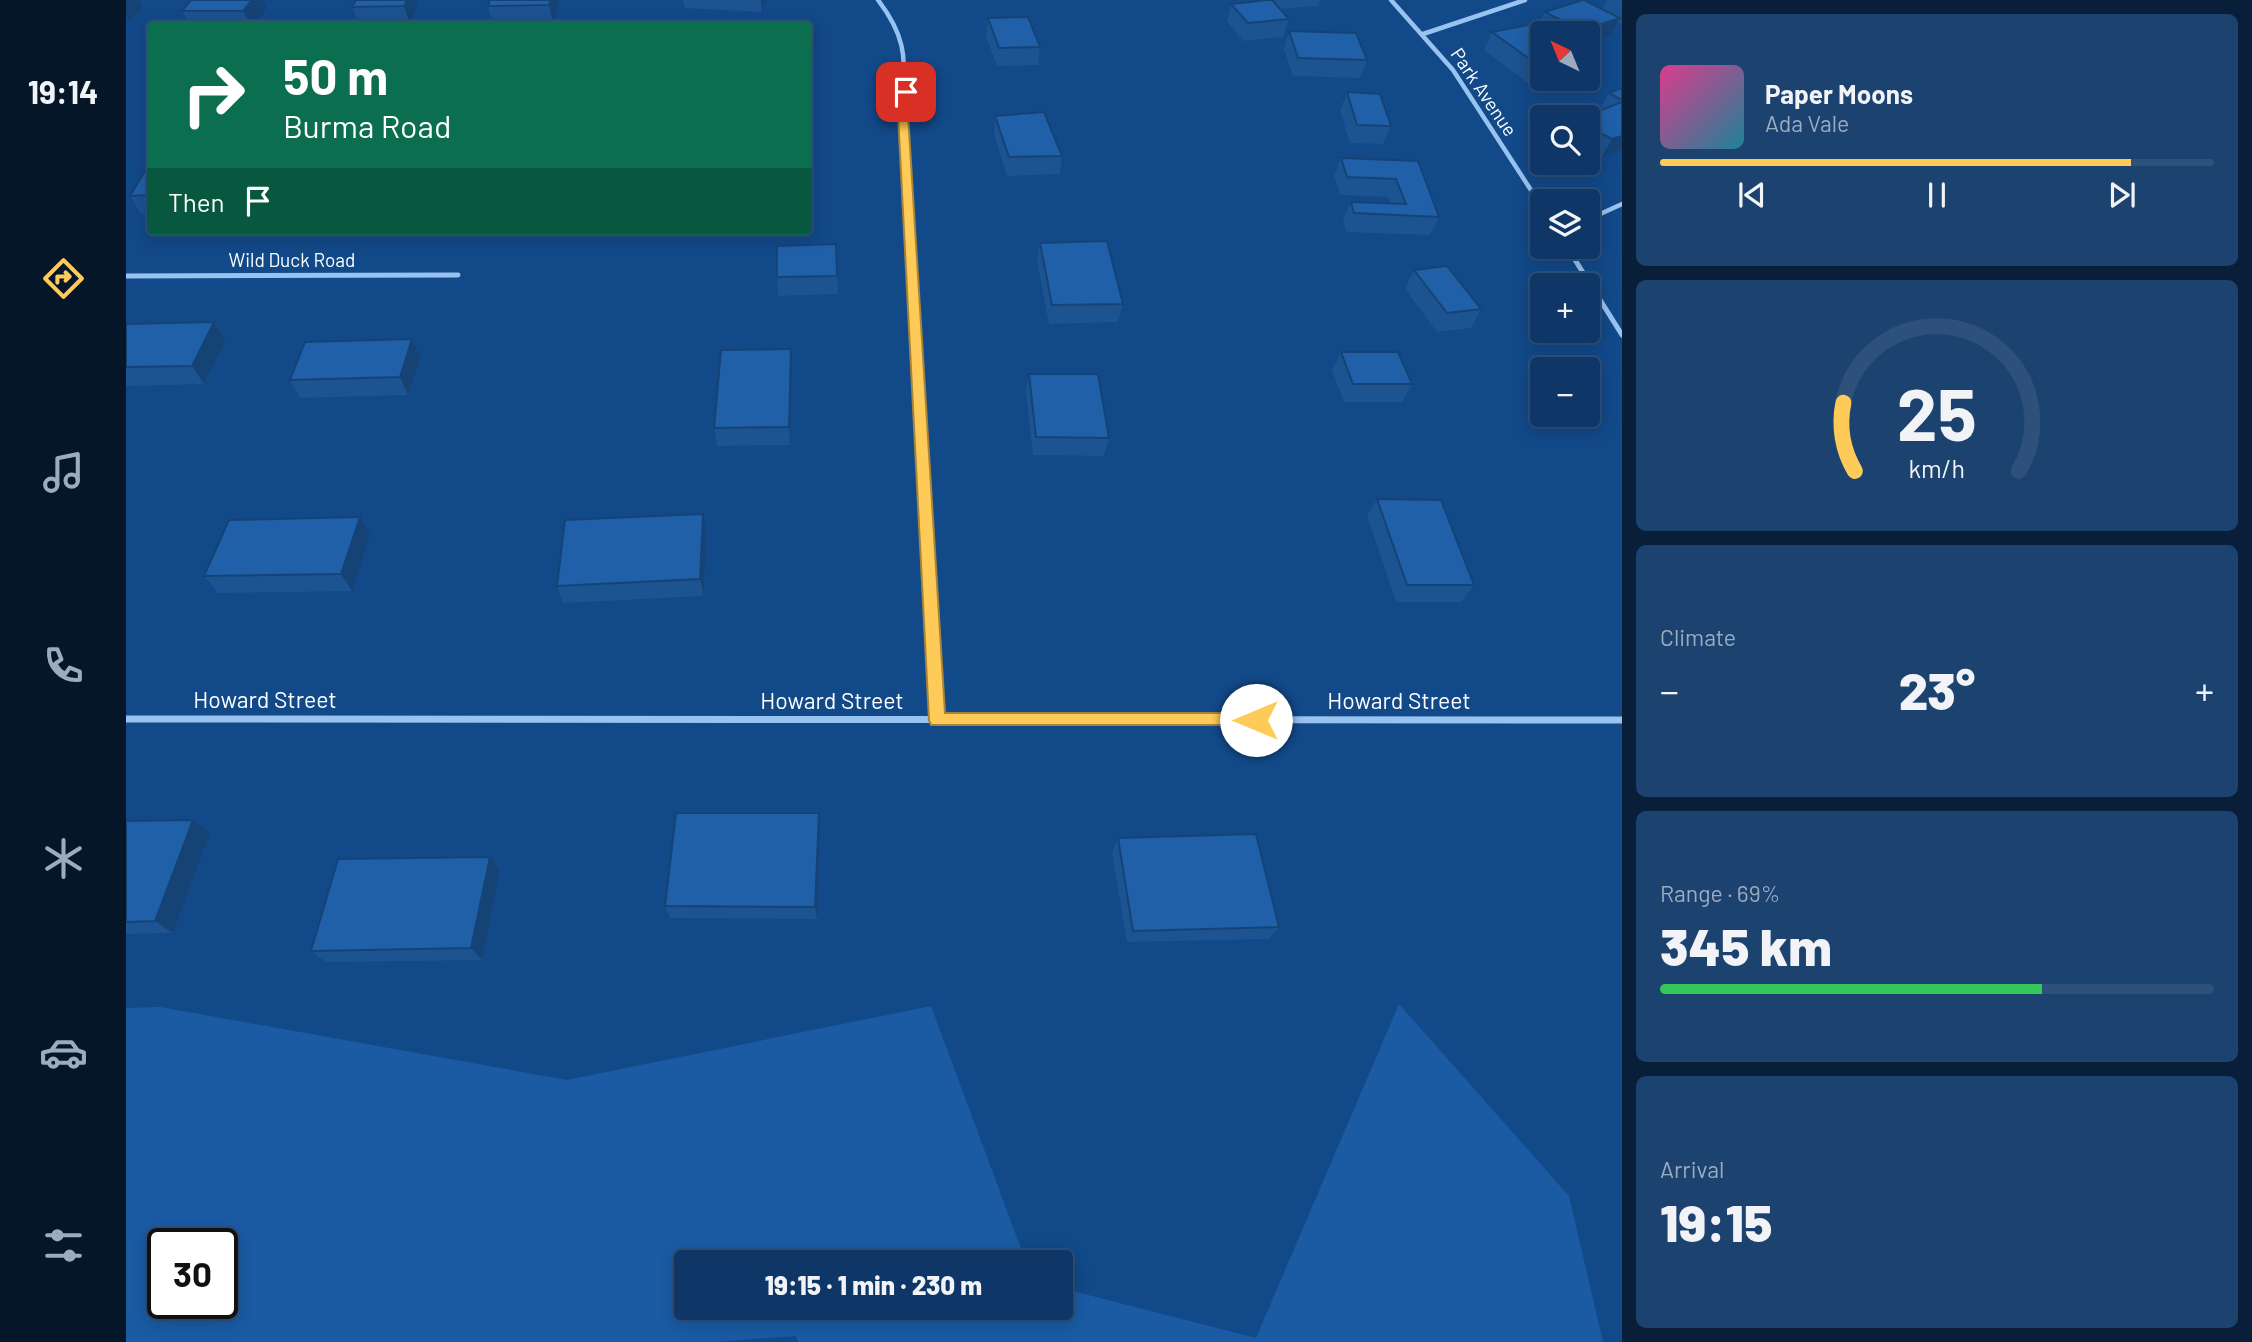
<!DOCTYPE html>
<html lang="en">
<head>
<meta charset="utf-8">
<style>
	body { margin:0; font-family:Barlow,sans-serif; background:#1c4270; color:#f1f3f6; height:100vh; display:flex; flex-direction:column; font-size:26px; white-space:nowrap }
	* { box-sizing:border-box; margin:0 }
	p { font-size:23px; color:#9bacc0 }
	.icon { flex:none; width:38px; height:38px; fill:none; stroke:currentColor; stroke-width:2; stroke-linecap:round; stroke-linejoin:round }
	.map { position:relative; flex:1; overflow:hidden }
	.details { display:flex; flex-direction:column; gap:14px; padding:14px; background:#081e39; width:630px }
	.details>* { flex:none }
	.top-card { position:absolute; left:21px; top:21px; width:665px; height:214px; border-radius:7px; box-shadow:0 4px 18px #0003,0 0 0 2px #2e517b; background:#0b6e4f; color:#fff; overflow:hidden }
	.needle { width:46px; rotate:317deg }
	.controls { position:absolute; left:1404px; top:21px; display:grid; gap:14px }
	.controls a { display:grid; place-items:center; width:70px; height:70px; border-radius:7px; background:#0e3767; box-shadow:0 4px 18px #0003,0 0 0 2px #2e517b; font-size:35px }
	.speed { position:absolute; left:21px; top:1228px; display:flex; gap:14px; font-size:35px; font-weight:700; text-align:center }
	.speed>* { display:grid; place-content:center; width:91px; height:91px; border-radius:50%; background:#0e3767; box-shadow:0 4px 18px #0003,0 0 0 2px #2e517b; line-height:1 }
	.speed .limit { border:4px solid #111; border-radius:10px; background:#fff; color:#111 }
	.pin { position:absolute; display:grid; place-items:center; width:60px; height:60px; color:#fff; margin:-30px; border-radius:14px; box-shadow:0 4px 10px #0006 }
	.me { position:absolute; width:77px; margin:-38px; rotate:270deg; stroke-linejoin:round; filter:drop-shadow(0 0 5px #0008) }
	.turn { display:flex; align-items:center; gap:24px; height:147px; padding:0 21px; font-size:32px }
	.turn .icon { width:91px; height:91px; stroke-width:2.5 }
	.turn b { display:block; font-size:49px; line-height:60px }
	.then { display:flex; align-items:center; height:66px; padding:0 21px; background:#0003; gap:14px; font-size:26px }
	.big { font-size:52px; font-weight:800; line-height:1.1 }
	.details .tile { flex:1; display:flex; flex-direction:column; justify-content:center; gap:10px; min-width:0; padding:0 24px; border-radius:10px; background:#1c4270 }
	.details .dial { align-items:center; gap:0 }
	.dial svg { height:182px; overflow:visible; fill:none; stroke:#2e517b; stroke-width:7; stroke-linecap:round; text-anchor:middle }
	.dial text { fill:#f1f3f6; stroke:none }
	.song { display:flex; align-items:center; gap:21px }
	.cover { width:84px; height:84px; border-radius:10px; background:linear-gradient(135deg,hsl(330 70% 55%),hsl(190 70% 35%)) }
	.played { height:7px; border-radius:4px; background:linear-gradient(90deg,#ffcb58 85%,#2e517b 85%) }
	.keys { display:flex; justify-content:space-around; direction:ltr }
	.heat { display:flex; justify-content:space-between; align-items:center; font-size:38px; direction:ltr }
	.charge { height:10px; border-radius:5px; background:linear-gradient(90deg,#34c759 69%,#2e517b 0) }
	.trip { position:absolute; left:548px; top:1250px; width:399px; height:70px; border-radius:7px; background:#0e3767; box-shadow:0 4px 18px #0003,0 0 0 2px #2e517b; font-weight:800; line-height:70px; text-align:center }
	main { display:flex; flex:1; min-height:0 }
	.menu { display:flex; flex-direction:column; width:126px; justify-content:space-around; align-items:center; background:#061629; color:#9bacc0 }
	.menu .icon { width:49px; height:49px }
	.menu .active { color:#ffcb58 }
	.menu b { font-size:32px; color:#f1f3f6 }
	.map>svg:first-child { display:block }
	.green { fill:#1a5ba4; fill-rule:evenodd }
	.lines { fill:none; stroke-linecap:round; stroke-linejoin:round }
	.street-far2 { stroke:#98c2f0; stroke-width:4.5 }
	.street-far1 { stroke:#98c2f0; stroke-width:5 }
	.street { stroke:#98c2f0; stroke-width:7 }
	.wall { fill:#1c5391 }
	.shaded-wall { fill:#164376 }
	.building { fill:#2060a9; stroke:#164376; stroke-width:2 }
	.route { fill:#ffcb58; stroke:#a68439; stroke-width:2 }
	.labels { text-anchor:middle; stroke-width:7; stroke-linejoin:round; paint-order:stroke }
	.far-street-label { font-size:19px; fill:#fff; stroke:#124989 }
	.street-label { font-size:23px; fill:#fff; stroke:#124989 }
</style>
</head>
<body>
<main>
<nav class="menu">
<b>19:14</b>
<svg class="icon active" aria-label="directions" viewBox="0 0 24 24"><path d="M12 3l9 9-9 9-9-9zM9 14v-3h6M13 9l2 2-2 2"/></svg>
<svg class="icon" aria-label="music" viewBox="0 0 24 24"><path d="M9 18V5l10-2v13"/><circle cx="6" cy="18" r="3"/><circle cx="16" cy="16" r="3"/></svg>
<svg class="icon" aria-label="phone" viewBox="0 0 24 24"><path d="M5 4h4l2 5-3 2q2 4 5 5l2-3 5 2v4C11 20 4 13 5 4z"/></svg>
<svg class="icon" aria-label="climate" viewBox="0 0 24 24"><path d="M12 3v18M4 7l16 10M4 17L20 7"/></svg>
<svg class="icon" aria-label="car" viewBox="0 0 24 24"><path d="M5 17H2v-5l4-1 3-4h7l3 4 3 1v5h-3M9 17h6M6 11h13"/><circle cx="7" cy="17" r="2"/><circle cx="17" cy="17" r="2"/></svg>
<svg class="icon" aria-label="filters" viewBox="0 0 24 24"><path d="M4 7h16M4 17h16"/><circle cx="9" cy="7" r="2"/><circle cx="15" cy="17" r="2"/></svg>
</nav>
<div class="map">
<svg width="1496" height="1342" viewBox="0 0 1496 1342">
	<rect width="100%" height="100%" fill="#124989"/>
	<path class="green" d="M 1273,1004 L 1443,1196 L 1477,1342 L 672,1342 L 670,1336 L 589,1342 L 0,1342 L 0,1008 L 34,1007 L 441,1080 L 805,1006 L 900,1262 L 560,1262 L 560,1307 L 934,1307 L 935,1288 L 1130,1338 ZM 96,1244 L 96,1304 L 37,1304 L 37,1244 Z"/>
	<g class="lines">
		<g class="street-far2">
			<path d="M 752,0 C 787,46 776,66 777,117 C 778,155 781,193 784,230"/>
			<path d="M 1265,0 L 1327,70 L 1416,207"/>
			<path d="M 1297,34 L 1399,0"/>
			<path d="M 1461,220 L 1496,204"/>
		</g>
		<g class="street-far1">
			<path d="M 783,228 L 800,519"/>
			<path d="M 1441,247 L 1496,335"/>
			<path d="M 0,276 L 332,275"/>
		</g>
		<g class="street">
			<path d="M 800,517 L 811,720"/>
			<path d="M 0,719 L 1496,720"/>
		</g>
	</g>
	<g class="wall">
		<path d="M 65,0 L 137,0 L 141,8 L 129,24 L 63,24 L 56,11 Z"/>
		<path d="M 230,0 L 290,0 L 292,5 L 284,24 L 233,24 L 226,7 Z"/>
		<path d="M 557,0 L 640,0 L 636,12 L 559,8 Z"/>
		<path d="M 1142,0 L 1194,0 L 1192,6 L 1153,9 L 1163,19 L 1157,37 L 1117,41 L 1101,21 L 1105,4 Z"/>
		<path d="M 1481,0 L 1496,0 L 1496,24 L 1492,22 L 1484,36 L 1461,44 L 1461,33 L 1416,33 L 1416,79 L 1423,79 L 1402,83 L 1358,50 L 1366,32 L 1412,27 L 1419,12 L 1476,9 Z"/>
		<path d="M 433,5 L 427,23 L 367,24 L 362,6 Z"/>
		<path d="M 862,18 L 914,47 L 912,65 L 871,66 L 860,36 Z"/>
		<path d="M 682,26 L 689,44 L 687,86 L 682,86 Z"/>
		<path d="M 1163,31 L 1241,60 L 1234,78 L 1167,76 L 1158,49 Z"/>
		<path d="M 1496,88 L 1496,149 L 1475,158 L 1461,150 L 1461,117 L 1473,111 L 1483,93 Z"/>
		<path d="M 1221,92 L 1265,126 L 1257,144 L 1224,143 L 1214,111 Z"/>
		<path d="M 869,116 L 936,156 L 934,174 L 881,176 L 868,134 Z"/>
		<path d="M 1215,158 L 1292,161 L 1313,217 L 1304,235 L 1220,232 L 1217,220 L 1225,202 L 1265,204 L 1262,197 L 1214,195 L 1208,176 Z"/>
		<path d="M 24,166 L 24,214 L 15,214 L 4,196 Z"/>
		<path d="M 914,243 L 997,304 L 992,322 L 923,324 L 911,261 Z"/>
		<path d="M 710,244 L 712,294 L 652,296 L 651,277 Z"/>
		<path d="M 1288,270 L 1355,309 L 1345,328 L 1311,332 L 1279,289 Z"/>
		<path d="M 88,322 L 100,340 L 78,384 L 0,386 L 0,324 Z"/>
		<path d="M 286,339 L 295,357 L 282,395 L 174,398 L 164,380 Z"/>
		<path d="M 665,349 L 666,367 L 664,445 L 591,446 L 588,428 Z"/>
		<path d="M 1215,352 L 1286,384 L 1276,402 L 1218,402 L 1206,370 Z"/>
		<path d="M 903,374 L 983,438 L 978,456 L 907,455 L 900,392 Z"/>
		<path d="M 1251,499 L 1348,585 L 1335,602 L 1270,602 L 1241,516 Z"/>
		<path d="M 580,531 L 578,596 L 437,603 L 431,586 Z"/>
		<path d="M 244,535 L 226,591 L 92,593 L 78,576 Z"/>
		<path d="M 693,813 L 694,827 L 691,919 L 544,918 L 539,906 Z"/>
		<path d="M 67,820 L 84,833 L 47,933 L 0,934 L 0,821 Z"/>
		<path d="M 992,838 L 1153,927 L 1143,939 L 1001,942 L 986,852 Z"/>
		<path d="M 364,857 L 374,870 L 356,960 L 200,962 L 185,951 Z"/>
	</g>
	<g class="shaded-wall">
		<path d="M 0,0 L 13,0 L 17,7 L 3,22 L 0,16 Z"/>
		<path d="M 126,0 L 137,0 L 141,8 L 129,24 L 124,24 L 117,11 Z"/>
		<path d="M 281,0 L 290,0 L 292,5 L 284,24 L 278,6 Z"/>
		<path d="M 424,0 L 432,0 L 433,5 L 427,23 L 423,5 Z"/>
		<path d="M 635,0 L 640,0 L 636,12 Z"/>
		<path d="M 1494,18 L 1484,36 L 1461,44 L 1461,33 L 1454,33 L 1455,31 Z"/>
		<path d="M 688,26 L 689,44 L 687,86 L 686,68 Z"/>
		<path d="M 1416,64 L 1416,79 L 1423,79 L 1402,83 L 1412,65 Z"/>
		<path d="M 1496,136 L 1496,149 L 1475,158 L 1486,139 Z"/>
		<path d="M 88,322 L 100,340 L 78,384 L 66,366 Z"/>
		<path d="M 286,339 L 295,357 L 282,395 L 274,377 Z"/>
		<path d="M 665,349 L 666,367 L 664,445 L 663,427 Z"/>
		<path d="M 577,514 L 580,531 L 578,596 L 574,579 Z"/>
		<path d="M 234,517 L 244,535 L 226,591 L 215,574 Z"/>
		<path d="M 693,813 L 694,827 L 691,919 L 689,907 Z"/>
		<path d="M 67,820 L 84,833 L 47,933 L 29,921 Z"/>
		<path d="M 364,857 L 374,870 L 356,960 L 345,948 Z"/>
	</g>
	<g class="building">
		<path d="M 65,0 L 126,0 L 117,11 L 56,11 Z"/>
		<path d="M 230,0 L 281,0 L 278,6 L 226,7 Z"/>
		<path d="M 364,0 L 424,0 L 423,5 L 362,6 Z"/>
		<path d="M 1142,0 L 1146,0 L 1163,19 L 1122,23 L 1105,4 Z"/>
		<path d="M 1457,0 L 1458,0 L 1494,18 L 1455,31 L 1419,12 Z"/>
		<path d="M 902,17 L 914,47 L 873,48 L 862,18 Z"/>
		<path d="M 1407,24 L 1421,33 L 1416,33 L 1416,64 L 1412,65 L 1366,32 Z"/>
		<path d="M 682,26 L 688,26 L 686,68 L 682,68 Z"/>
		<path d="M 1163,31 L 1230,33 L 1241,60 L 1172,58 Z"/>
		<path d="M 1496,88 L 1496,100 L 1483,93 Z"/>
		<path d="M 1221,92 L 1254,94 L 1265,126 L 1231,125 Z"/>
		<path d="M 1496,102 L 1496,136 L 1486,139 L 1461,126 L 1461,117 L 1458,117 Z"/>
		<path d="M 918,112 L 936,156 L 883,157 L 869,116 Z"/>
		<path d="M 1215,158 L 1292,161 L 1313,217 L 1228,213 L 1225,202 L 1280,204 L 1270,179 L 1221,177 Z"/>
		<path d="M 22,166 L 24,166 L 24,195 L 4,196 Z"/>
		<path d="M 981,241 L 997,304 L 926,305 L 914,243 Z"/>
		<path d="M 710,244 L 711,276 L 651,277 L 651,246 Z"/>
		<path d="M 1321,266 L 1355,309 L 1321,313 L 1288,270 Z"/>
		<path d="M 88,322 L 66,366 L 0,367 L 0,324 Z"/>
		<path d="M 286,339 L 274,377 L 164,380 L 179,342 Z"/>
		<path d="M 665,349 L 663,427 L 588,428 L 595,350 Z"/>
		<path d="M 1215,352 L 1272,352 L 1286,384 L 1227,384 Z"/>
		<path d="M 903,374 L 972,374 L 983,438 L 910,437 Z"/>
		<path d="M 1251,499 L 1315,500 L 1348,585 L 1281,585 Z"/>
		<path d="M 577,514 L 574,579 L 431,586 L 439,520 Z"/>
		<path d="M 234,517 L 215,574 L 78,576 L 103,520 Z"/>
		<path d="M 550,813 L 693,813 L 689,907 L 539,906 Z"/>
		<path d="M 67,820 L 29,921 L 0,922 L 0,821 Z"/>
		<path d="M 1130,834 L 1153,927 L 1007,931 L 992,838 Z"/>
		<path d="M 364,857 L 345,948 L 185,951 L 212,859 Z"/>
	</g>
	<path class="route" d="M 780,89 L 785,92 L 782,114 L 819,713 L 1130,713 L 1136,715 L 1139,720 L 1136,725 L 805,725 L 803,720 L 772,114 L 775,92 Z"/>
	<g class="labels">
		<g class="far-street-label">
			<text transform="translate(1358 92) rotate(56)" y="7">Park Avenue</text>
			<text x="166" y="267">Wild Duck Road</text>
		</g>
		<g class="street-label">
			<text x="139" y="708">Howard Street</text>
			<text x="706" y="709">Howard Street</text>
			<text x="1273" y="709">Howard Street</text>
		</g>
	</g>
</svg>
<div class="controls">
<a><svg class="needle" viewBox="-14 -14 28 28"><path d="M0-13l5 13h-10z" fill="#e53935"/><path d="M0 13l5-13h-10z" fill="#9bacc0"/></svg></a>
<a><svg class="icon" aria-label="search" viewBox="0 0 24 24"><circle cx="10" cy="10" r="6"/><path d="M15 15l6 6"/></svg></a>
<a><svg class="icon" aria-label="layers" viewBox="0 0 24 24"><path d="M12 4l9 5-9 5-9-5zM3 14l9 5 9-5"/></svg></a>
<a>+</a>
<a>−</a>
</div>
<div class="speed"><div class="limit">30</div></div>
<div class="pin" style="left:780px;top:92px;background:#d93025"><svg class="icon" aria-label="arrive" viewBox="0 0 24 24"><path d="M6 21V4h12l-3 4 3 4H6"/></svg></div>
<svg class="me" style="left:1130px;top:720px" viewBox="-20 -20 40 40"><circle r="19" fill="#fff"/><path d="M0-13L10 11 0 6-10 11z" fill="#ffcb58"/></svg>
<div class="trip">19:15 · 1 min · 230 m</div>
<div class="top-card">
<div class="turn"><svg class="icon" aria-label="right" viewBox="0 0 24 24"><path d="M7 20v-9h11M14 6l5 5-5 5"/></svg><div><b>50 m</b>Burma Road</div></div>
<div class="then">Then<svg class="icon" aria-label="arrive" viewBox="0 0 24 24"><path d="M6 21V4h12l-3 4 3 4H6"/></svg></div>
</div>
</div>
<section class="details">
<div class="tile">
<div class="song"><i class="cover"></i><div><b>Paper Moons</b><p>Ada Vale</p></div></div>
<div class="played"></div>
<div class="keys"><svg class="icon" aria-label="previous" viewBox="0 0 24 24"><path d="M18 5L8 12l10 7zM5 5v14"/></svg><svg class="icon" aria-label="pause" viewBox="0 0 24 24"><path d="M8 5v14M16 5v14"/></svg><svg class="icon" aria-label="next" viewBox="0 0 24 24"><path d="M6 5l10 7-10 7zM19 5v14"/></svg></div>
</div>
<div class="tile dial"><svg viewBox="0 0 100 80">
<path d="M14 69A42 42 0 1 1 86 69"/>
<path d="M14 69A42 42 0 0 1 9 39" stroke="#ffcb58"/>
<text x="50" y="56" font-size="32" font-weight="700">25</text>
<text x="50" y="72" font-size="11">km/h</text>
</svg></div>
<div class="tile"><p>Climate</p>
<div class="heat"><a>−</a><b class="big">23°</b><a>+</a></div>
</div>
<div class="tile"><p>Range · 69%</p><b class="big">345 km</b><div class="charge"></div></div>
<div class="tile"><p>Arrival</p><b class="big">19:15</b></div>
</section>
</main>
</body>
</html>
